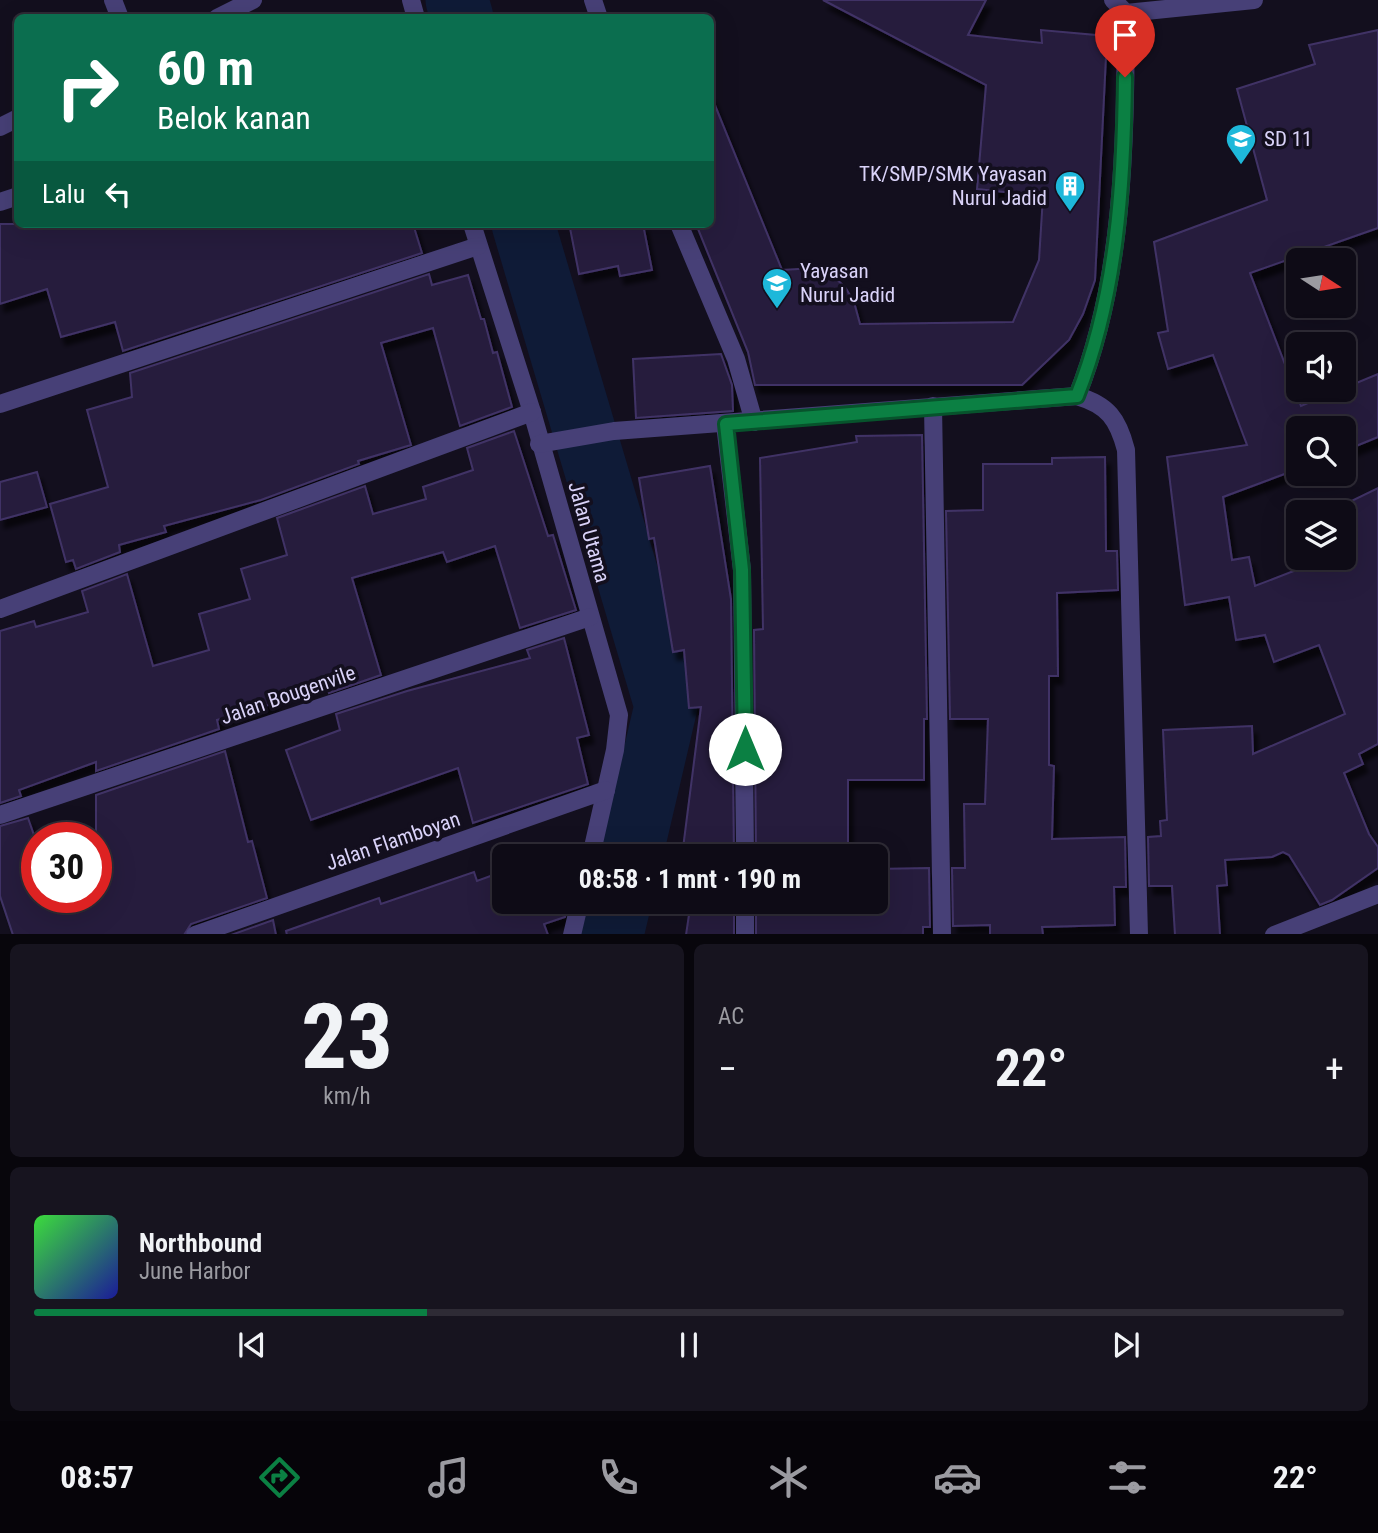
<!DOCTYPE html>
<html lang="id">
<head>
<meta charset="utf-8">
<style>
	body { margin:0; font-family:"Roboto Condensed",sans-serif; background:#17141f; color:#f1f3f6; height:100vh; display:flex; flex-direction:column; font-size:26px; white-space:nowrap }
	* { box-sizing:border-box; margin:0 }
	p { font-size:23px; color:#9b9ba1 }
	.icon { flex:none; width:38px; height:38px; fill:none; stroke:currentColor; stroke-width:2; stroke-linecap:round; stroke-linejoin:round }
	.map { position:relative; height:934px; overflow:hidden }
	.side { display:flex; flex-direction:column; gap:10px; padding:10px; background:#08060c; flex:1 }
	.side>* { flex:none }
	.hud { position:absolute; left:14px; top:14px; width:700px; height:214px; border-radius:10px; box-shadow:0 7px 28px #0002,0 0 0 2px #2e2b35; background:#0b6e4f; color:#fff; overflow:hidden }
	.needle { width:46px; rotate:102deg }
	.buttons { position:absolute; left:1286px; top:248px; display:grid; gap:14px }
	.buttons a { display:grid; place-items:center; width:70px; height:70px; border-radius:10px; background:#0e0b16; box-shadow:0 7px 28px #0002,0 0 0 2px #2e2b35; font-size:35px }
	.speed { position:absolute; left:21px; top:822px; display:flex; gap:14px; font-size:35px; font-weight:700; text-align:center }
	.speed>* { display:grid; place-content:center; width:91px; height:91px; border-radius:50%; background:#0e0b16; box-shadow:0 7px 28px #0002,0 0 0 2px #2e2b35; line-height:1 }
	.speed .limit { border:10px solid #d22; background:#fff; color:#111 }
	.pin { position:absolute; display:grid; place-items:center; width:60px; height:60px; color:#fff; margin:-72px -30px; border-radius:50% 50% 50% 0; rotate:-45deg; box-shadow:0 0 7px #0007 }
	.pin .icon { rotate:45deg }
	.me { position:absolute; width:77px; margin:-38px; rotate:0deg; stroke-linejoin:round; filter:drop-shadow(0 0 5px #0008) }
	.turn { display:flex; align-items:center; gap:24px; height:147px; padding:0 28px; font-size:32px }
	.turn .icon { width:91px; height:91px; stroke-width:2.5 }
	.turn b { display:block; font-size:49px; line-height:60px }
	.then { display:flex; align-items:center; height:66px; padding:0 28px; background:#0003; gap:14px; font-size:26px }
	.big { font-size:52px; font-weight:700; line-height:1.1 }
	.side .card { flex:1; display:flex; flex-direction:column; justify-content:center; gap:10px; min-width:0; padding:0 24px; border-radius:10px; background:#17141f }
	.side .dial { align-items:center; gap:0 }
	.dial b { font-size:91px; line-height:1 }
	.song { display:flex; align-items:center; gap:21px }
	.cover { width:84px; height:84px; border-radius:10px; background:linear-gradient(135deg,hsl(120 70% 55%),hsl(240 70% 35%)) }
	.played { height:7px; border-radius:4px; background:linear-gradient(90deg,#0b8043 30%,#2e2b35 30%) }
	.keys { display:flex; justify-content:space-around; direction:ltr }
	.heat { display:flex; justify-content:space-between; align-items:center; font-size:38px; direction:ltr }
	.side .tiles { flex:1; display:grid; gap:10px; grid-template-columns:1fr 1fr }
	.card:last-child { grid-column:span 2 }
	.trip { position:absolute; left:492px; top:844px; width:396px; height:70px; border-radius:10px; background:#0e0b16; box-shadow:0 7px 28px #0002,0 0 0 2px #2e2b35; font-weight:700; line-height:70px; text-align:center }
	.tabs { display:flex; height:112px; justify-content:space-around; align-items:center; background:#060409; color:#9b9ba1 }
	.tabs .icon { width:49px; height:49px }
	.tabs .on { color:#0b8043 }
	.tabs b { font-size:32px; color:#f1f3f6 }
	.map>svg:first-child { display:block }
	.lines { fill:none; stroke-linecap:round; stroke-linejoin:round }
	.river { stroke:#0f1b37; stroke-width:63 }
	.building { fill:#261e3d; stroke:#413366; stroke-width:2; filter:url(#shadow) }
	.minor { stroke:#474077; stroke-width:18 }
	.route-casing { stroke:#07532c; stroke-width:18 }
	.route { stroke:#0b8043; stroke-width:12 }
	.labels { text-anchor:middle; stroke-width:7; stroke-linejoin:round; paint-order:stroke }
	.poi-label { font-size:21px; fill:#dad3f9; stroke:#130f1e; text-anchor:start }
	.street-label { font-size:21px; fill:#dad3f9; stroke:#130f1e }
</style>
</head>
<body>
<div class="map">
<svg width="1378" height="935" viewBox="0 0 1378 935">
	<defs>
		<filter id="shadow"><feDropShadow dx="4.5" dy="8" stdDeviation="2" flood-color="#0009"/></filter>
	</defs>
	<rect width="100%" height="100%" fill="#130f1e"/>
	<g class="lines">
		<g class="river">
			<path d="M 457,0 L 462,18"/>
			<path d="M 523,224 L 666,706 L 631,856"/>
			<path d="M 612,935 L 620,901"/>
		</g>
	</g>
	<g class="building">
		<path d="M 823,0 L 986,0 L 968,35 L 1042,43 L 1041,30 L 1107,36 L 1095,280 L 1083,314 L 1069,340 L 1022,385 L 755,385 L 748,352 L 696,224 L 710,224 L 710,93 L 782,270 L 815,268 L 833,276 L 845,287 L 854,302 L 860,324 L 1013,322 L 1039,260 L 1043,196 L 977,189 L 986,85 Z"/>
		<path d="M 1378,30 L 1378,228 L 1250,273 L 1301,406 L 1378,374 L 1378,437 L 1344,451 L 1344,429 L 1298,429 L 1298,469 L 1223,497 L 1232,560 L 1249,557 L 1255,586 L 1327,558 L 1344,558 L 1344,552 L 1355,547 L 1344,524 L 1344,513 L 1339,513 L 1337,508 L 1378,488 L 1378,744 L 1359,754 L 1363,764 L 1344,773 L 1369,834 L 1378,847 L 1378,868 L 1332,900 L 1320,905 L 1289,855 L 1283,852 L 1272,857 L 1225,860 L 1227,885 L 1217,886 L 1220,935 L 1175,935 L 1172,886 L 1149,886 L 1148,837 L 1161,836 L 1160,821 L 1167,820 L 1163,730 L 1252,726 L 1253,754 L 1345,714 L 1319,645 L 1274,662 L 1265,635 L 1236,640 L 1229,597 L 1185,605 L 1167,457 L 1247,445 L 1213,355 L 1168,369 L 1158,333 L 1168,331 L 1154,242 L 1267,200 L 1237,89 L 1315,64 L 1309,45 Z"/>
		<path d="M 0,224 L 413,224 L 422,253 L 123,351 L 115,322 L 61,337 L 47,289 L 0,304 Z"/>
		<path d="M 588,224 L 643,224 L 652,270 L 620,276 L 618,266 L 579,274 L 570,228 Z"/>
		<path d="M 429,274 L 432,285 L 468,275 L 481,319 L 484,319 L 493,353 L 497,352 L 512,407 L 460,426 L 433,328 L 381,343 L 411,445 L 358,461 L 359,464 L 261,500 L 164,526 L 166,532 L 119,545 L 120,552 L 76,569 L 73,560 L 66,562 L 50,504 L 108,487 L 87,410 L 132,397 L 130,373 Z"/>
		<path d="M 721,354 L 732,385 L 733,411 L 636,418 L 633,359 Z"/>
		<path d="M 514,431 L 548,536 L 553,535 L 576,610 L 520,628 L 495,546 L 447,562 L 443,552 L 352,578 L 381,675 L 329,693 L 325,681 L 273,696 L 275,703 L 217,720 L 219,729 L 96,771 L 96,762 L 19,790 L 21,796 L 0,803 L 0,631 L 34,621 L 36,627 L 88,612 L 82,591 L 127,574 L 153,666 L 209,650 L 199,614 L 250,599 L 241,569 L 287,555 L 277,518 L 365,486 L 373,514 L 426,499 L 423,487 L 473,470 L 467,448 Z"/>
		<path d="M 922,435 L 927,719 L 924,719 L 924,780 L 848,780 L 848,856 L 756,856 L 754,630 L 763,629 L 760,458 L 857,442 L 856,436 Z"/>
		<path d="M 1105,457 L 1106,551 L 1117,551 L 1118,590 L 1057,593 L 1058,676 L 1049,676 L 1049,765 L 1054,766 L 1052,839 L 1125,837 L 1126,887 L 1114,887 L 1115,925 L 1042,927 L 1043,935 L 990,935 L 990,925 L 953,926 L 952,868 L 965,868 L 964,804 L 985,804 L 988,719 L 950,719 L 946,511 L 983,510 L 983,464 L 1052,464 L 1052,458 Z"/>
		<path d="M 710,466 L 731,599 L 734,856 L 682,856 L 701,707 L 689,708 L 684,650 L 673,652 L 654,538 L 649,539 L 639,478 Z"/>
		<path d="M 37,472 L 47,507 L 0,520 L 0,482 Z"/>
		<path d="M 564,638 L 589,735 L 577,738 L 588,784 L 473,823 L 458,768 L 311,820 L 286,750 L 340,730 L 336,714 L 407,691 L 530,658 L 527,650 Z"/>
		<path d="M 225,751 L 248,842 L 252,841 L 267,898 L 191,924 L 184,935 L 13,935 L 0,896 L 0,826 L 28,818 L 37,844 L 37,898 L 96,898 L 96,795 Z"/>
		<path d="M 929,868 L 930,927 L 923,927 L 923,935 L 756,935 L 756,901 L 875,901 L 875,869 Z"/>
		<path d="M 504,871 L 504,901 L 568,901 L 565,917 L 544,924 L 548,935 L 287,935 L 286,931 L 379,898 L 381,904 L 474,872 L 477,881 Z"/>
		<path d="M 691,901 L 734,901 L 734,935 L 686,935 Z"/>
		<path d="M 273,920 L 276,935 L 231,935 Z"/>
	</g>
	<g class="lines">
		<g class="minor">
			<path d="M 113,0 L 120,18"/>
			<path d="M 411,0 L 416,18"/>
			<path d="M 593,0 L 599,18"/>
			<path d="M 1126,13 L 1254,0"/>
			<path d="M 217,18 L 253,0"/>
			<path d="M 0,127 L 18,118"/>
			<path d="M 0,202 L 18,196"/>
			<path d="M 472,224 L 532,412 L 619,715 L 615,750 L 591,856"/>
			<path d="M 679,224 L 736,359 L 754,422"/>
			<path d="M 1077,396 C 1125,276 1125,140 1126,13 L 1113,0"/>
			<path d="M 0,404 L 478,246"/>
			<path d="M 933,406 L 942,935"/>
			<path d="M 725,424 L 742,570 L 745,856"/>
			<path d="M 539,444 L 614,431 L 1077,396 C 1108,405 1118,419 1126,450 L 1139,935"/>
			<path d="M 0,609 L 532,412"/>
			<path d="M 0,815 L 590,617"/>
			<path d="M 745,901 L 745,935"/>
			<path d="M 195,935 L 606,790"/>
			<path d="M 572,935 L 580,901"/>
			<path d="M 1274,935 L 1378,894"/>
		</g>
	</g>
	<g class="lines">
		<g class="route-casing">
			<path id="route" d="M 745,749 L 742,570 L 726,424 L 1077,396 C 1117,296 1124,184 1125,77"/>
		</g>
		<use href="#route" class="route"/>
	</g>
	<defs>
		<g id="school-pin" transform="scale(1.575)"><path d="M0 17L-7.5 6A9.5 9.5 0 1 1 7.5 6Z" fill="#1eb8da" stroke="#130f1e"/><path d="M0-5L7-2L0 1L-7-2ZM-4 1L0 2.5L4 1V4Q0 6-4 4Z" fill="#fff"/></g>
		<g id="building-pin" transform="scale(1.575)"><path d="M0 17L-7.5 6A9.5 9.5 0 1 1 7.5 6Z" fill="#1eb8da" stroke="#130f1e"/><path d="M-4-6H4V6H1V3H-1V6H-4ZM-2.5-4.3h1.7v1.8h-1.7ZM.8-4.3h1.7v1.8H.8ZM-2.5-1h1.7V.8h-1.7ZM.8-1h1.7V.8H.8Z" fill="#fff"/></g>
	</defs>
	<g fill-rule="evenodd">
		<use href="#school-pin" x="1241" y="139"/>
		<use href="#building-pin" x="1070" y="186"/>
		<use href="#school-pin" x="777" y="283"/>
	</g>
	<g class="labels">
		<g class="poi-label">
			<text x="1264" y="146">SD 11</text>
			<text x="1047" y="181" text-anchor="end">TK/SMP/SMK Yayasan<tspan x="1047" dy="24">Nurul Jadid</tspan></text>
			<text x="800" y="278">Yayasan<tspan x="800" dy="24">Nurul Jadid</tspan></text>
		</g>
		<g class="street-label">
			<text transform="translate(589 532) rotate(74)" y="7">Jalan Utama</text>
			<text transform="translate(288 695) rotate(-19)" y="7">Jalan Bougenvile</text>
			<text transform="translate(393 841) rotate(-19)" y="7">Jalan Flamboyan</text>
		</g>
	</g>
</svg>
<div class="buttons">
<a><svg class="needle" viewBox="-14 -14 28 28"><path d="M0-13l5 13h-10z" fill="#e53935"/><path d="M0 13l5-13h-10z" fill="#9b9ba1"/></svg></a>
<a><svg class="icon" aria-label="sound" viewBox="0 0 24 24"><path d="M4 9h4l5-4v14l-5-4H4zM17 9q2 3 0 6"/></svg></a>
<a><svg class="icon" aria-label="search" viewBox="0 0 24 24"><circle cx="10" cy="10" r="6"/><path d="M15 15l6 6"/></svg></a>
<a><svg class="icon" aria-label="layers" viewBox="0 0 24 24"><path d="M12 4l9 5-9 5-9-5zM3 14l9 5 9-5"/></svg></a>
</div>
<div class="speed"><div class="limit">30</div></div>
<div class="pin" style="left:1125px;top:77px;background:#d93025"><svg class="icon" aria-label="arrive" viewBox="0 0 24 24"><path d="M6 21V4h12l-3 4 3 4H6"/></svg></div>
<svg class="me" style="left:745px;top:749px" viewBox="-20 -20 40 40"><circle r="19" fill="#fff"/><path d="M0-13L10 11 0 6-10 11z" fill="#0b8043"/></svg>
<div class="trip">08:58 · 1 mnt · 190 m</div>
<div class="hud">
<div class="turn"><svg class="icon" aria-label="right" viewBox="0 0 24 24"><path d="M7 20v-9h11M14 6l5 5-5 5"/></svg><div><b>60 m</b>Belok kanan</div></div>
<div class="then">Lalu<svg class="icon" aria-label="left" viewBox="0 0 24 24"><path d="M17 20v-9H6M10 6l-5 5 5 5"/></svg></div>
</div>
</div>
<section class="side">
<div class="tiles">
<div class="card dial"><b>23</b><p>km/h</p></div>
<div class="card"><p>AC</p>
<div class="heat"><a>−</a><b class="big">22°</b><a>+</a></div>
</div>
<div class="card">
<div class="song"><i class="cover"></i><div><b>Northbound</b><p>June Harbor</p></div></div>
<div class="played"></div>
<div class="keys"><svg class="icon" aria-label="previous" viewBox="0 0 24 24"><path d="M18 5L8 12l10 7zM5 5v14"/></svg><svg class="icon" aria-label="pause" viewBox="0 0 24 24"><path d="M8 5v14M16 5v14"/></svg><svg class="icon" aria-label="next" viewBox="0 0 24 24"><path d="M6 5l10 7-10 7zM19 5v14"/></svg></div>
</div>
</div>
</section>
<nav class="tabs">
<b>08:57</b>
<svg class="icon on" aria-label="directions" viewBox="0 0 24 24"><path d="M12 3l9 9-9 9-9-9zM9 14v-3h6M13 9l2 2-2 2"/></svg>
<svg class="icon" aria-label="music" viewBox="0 0 24 24"><path d="M9 18V5l10-2v13"/><circle cx="6" cy="18" r="3"/><circle cx="16" cy="16" r="3"/></svg>
<svg class="icon" aria-label="phone" viewBox="0 0 24 24"><path d="M5 4h4l2 5-3 2q2 4 5 5l2-3 5 2v4C11 20 4 13 5 4z"/></svg>
<svg class="icon" aria-label="climate" viewBox="0 0 24 24"><path d="M12 3v18M4 7l16 10M4 17L20 7"/></svg>
<svg class="icon" aria-label="car" viewBox="0 0 24 24"><path d="M5 17H2v-5l4-1 3-4h7l3 4 3 1v5h-3M9 17h6M6 11h13"/><circle cx="7" cy="17" r="2"/><circle cx="17" cy="17" r="2"/></svg>
<svg class="icon" aria-label="filters" viewBox="0 0 24 24"><path d="M4 7h16M4 17h16"/><circle cx="9" cy="7" r="2"/><circle cx="15" cy="17" r="2"/></svg>
<b>22°</b>
</nav>
</body>
</html>
